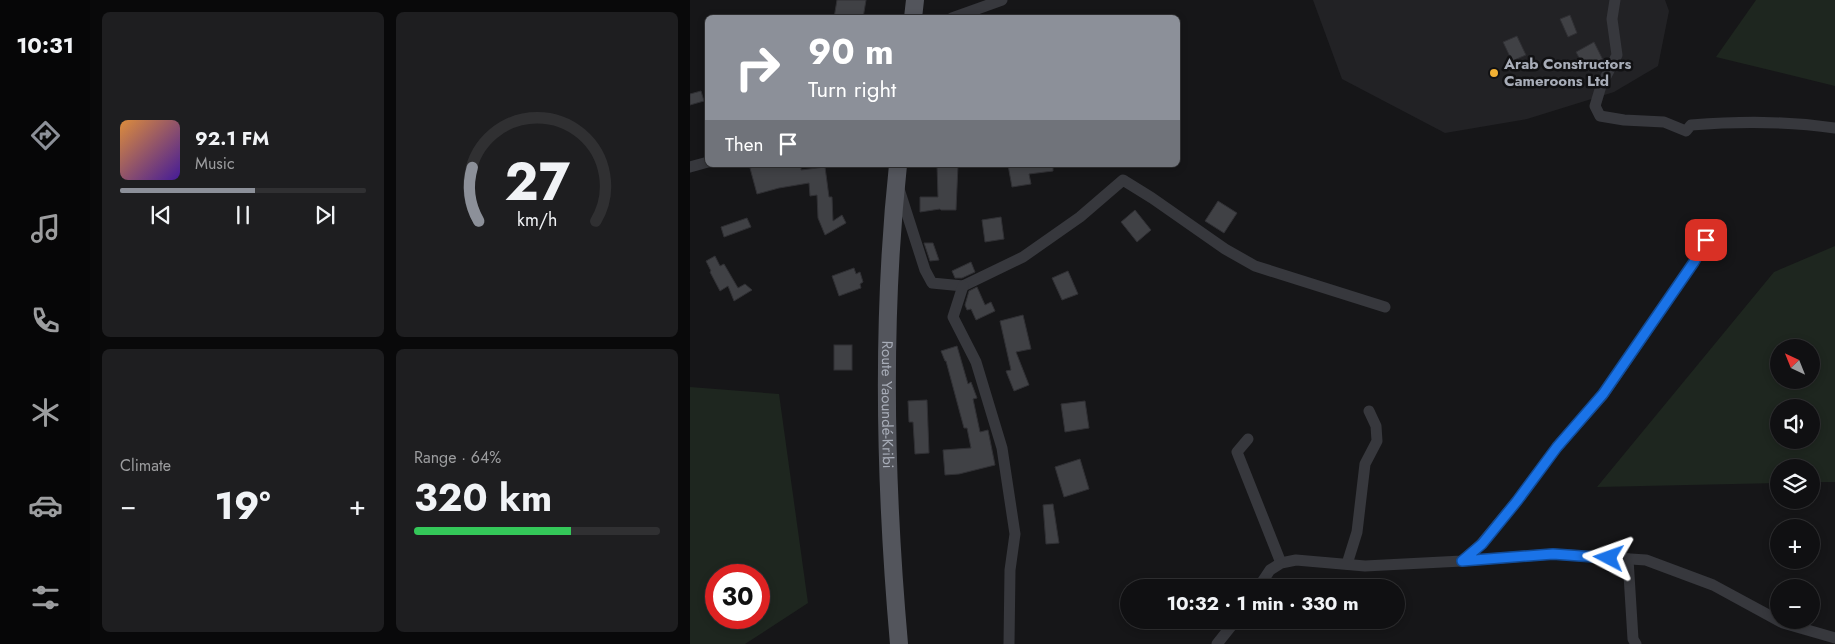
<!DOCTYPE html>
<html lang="en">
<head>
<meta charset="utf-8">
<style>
	body { margin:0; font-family:Jost,sans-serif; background:#1e1e20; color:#f1f3f6; height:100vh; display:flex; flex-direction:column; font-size:19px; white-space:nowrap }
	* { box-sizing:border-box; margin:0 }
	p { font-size:16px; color:#9c9d9f }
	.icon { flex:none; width:28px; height:28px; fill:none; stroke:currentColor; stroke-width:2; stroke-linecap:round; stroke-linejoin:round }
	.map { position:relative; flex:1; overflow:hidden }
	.panel { display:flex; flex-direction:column; gap:12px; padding:12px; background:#09090a; width:600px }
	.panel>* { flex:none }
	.banner { position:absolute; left:15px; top:15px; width:475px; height:152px; border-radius:8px; box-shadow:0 2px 8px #0003,0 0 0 1px #303032; background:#8c9099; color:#fff; overflow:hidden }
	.needle { width:32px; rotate:317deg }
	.fabs { position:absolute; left:1080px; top:339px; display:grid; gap:10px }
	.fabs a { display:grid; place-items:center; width:50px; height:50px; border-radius:50%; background:#101012; box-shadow:0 2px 8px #0003,0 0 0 1px #303032; font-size:25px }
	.speed { position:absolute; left:15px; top:564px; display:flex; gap:10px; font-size:25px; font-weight:700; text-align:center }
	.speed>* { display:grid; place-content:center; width:65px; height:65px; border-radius:50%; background:#101012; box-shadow:0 2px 8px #0003,0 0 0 1px #303032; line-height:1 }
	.speed .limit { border:8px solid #d22; background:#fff; color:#111 }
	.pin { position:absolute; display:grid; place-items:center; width:42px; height:42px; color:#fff; margin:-21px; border-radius:10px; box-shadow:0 2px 8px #0006 }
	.me { position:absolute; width:55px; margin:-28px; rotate:274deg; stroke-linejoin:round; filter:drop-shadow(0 0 4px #0008) }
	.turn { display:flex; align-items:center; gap:18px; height:105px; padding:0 20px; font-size:22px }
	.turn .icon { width:65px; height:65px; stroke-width:2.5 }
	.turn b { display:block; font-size:35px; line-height:42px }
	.then { display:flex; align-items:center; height:48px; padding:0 20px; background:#0003; gap:10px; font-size:19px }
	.big { font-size:38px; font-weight:700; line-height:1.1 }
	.panel .card { flex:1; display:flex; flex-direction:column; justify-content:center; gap:8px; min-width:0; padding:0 18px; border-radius:8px; background:#1e1e20 }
	.panel .dial { align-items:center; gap:0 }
	.dial svg { height:130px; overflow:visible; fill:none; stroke:#303032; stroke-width:7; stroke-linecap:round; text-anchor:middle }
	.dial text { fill:#f1f3f6; stroke:none }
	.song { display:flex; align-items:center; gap:15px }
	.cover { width:60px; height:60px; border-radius:8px; background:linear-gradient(135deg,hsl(30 70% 55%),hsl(260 70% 35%)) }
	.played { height:5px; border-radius:2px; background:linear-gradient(90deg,#8c9099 55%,#303032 55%) }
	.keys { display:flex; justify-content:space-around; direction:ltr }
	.heat { display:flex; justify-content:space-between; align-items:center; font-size:28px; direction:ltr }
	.charge { height:8px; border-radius:4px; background:linear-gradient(90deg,#34c759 64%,#303032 0) }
	.panel .tiles { flex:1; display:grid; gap:12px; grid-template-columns:repeat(2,1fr) }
	.trip { position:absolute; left:430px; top:579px; width:285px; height:50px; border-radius:25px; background:#101012; box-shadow:0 2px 8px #0003,0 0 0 1px #303032; font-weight:700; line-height:50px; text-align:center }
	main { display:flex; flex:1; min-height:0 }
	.tab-bar { display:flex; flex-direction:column; width:90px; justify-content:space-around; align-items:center; background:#060607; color:#9c9d9f }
	.tab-bar .icon { width:35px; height:35px }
	.tab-bar .active { color:#8c9099 }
	.tab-bar b { font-size:22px; color:#f1f3f6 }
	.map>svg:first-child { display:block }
	.built { fill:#222225 }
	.green { fill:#1e261f; fill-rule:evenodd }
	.building { fill:#404145; stroke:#303034 }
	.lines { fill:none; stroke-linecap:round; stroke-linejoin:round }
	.minor { stroke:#37383d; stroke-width:11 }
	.primary { stroke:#53555c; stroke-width:18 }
	.route-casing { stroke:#114b97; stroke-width:12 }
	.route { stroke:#1a73e8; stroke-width:9 }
	.poi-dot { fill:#f2b134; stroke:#111113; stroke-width:2 }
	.labels { text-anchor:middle; stroke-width:5; stroke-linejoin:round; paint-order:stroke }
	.poi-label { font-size:15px; font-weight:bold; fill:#a8adb8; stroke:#111113; text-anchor:start }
	.street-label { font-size:15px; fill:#a8adb8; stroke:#111113 }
</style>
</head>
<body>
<main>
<nav class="tab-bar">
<b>10:31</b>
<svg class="icon active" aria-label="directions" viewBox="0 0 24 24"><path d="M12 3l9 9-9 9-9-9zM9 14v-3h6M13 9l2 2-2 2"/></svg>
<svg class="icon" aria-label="music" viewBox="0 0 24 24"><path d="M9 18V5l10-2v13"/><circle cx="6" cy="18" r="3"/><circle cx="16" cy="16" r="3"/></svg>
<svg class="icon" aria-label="phone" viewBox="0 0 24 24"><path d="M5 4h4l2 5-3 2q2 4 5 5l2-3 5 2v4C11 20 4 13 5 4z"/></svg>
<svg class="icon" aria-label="climate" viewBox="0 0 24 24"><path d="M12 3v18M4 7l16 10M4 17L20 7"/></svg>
<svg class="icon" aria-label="car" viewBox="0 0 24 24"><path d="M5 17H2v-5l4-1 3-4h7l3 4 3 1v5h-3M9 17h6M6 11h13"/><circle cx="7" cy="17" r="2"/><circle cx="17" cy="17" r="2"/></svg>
<svg class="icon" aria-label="filters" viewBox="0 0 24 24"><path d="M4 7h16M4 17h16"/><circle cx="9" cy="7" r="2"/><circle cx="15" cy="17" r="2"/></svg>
</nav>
<section class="panel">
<div class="tiles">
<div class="card">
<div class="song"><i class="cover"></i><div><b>92.1 FM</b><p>Music</p></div></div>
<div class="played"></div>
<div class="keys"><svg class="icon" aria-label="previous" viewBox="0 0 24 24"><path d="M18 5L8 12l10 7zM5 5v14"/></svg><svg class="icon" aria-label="pause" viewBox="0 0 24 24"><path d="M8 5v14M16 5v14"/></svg><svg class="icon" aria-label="next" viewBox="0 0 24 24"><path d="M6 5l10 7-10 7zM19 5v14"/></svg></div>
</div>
<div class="card dial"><svg viewBox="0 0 100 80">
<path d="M14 69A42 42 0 1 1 86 69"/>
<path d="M14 69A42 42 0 0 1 10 36" stroke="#8c9099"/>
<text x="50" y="56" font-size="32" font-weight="700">27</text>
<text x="50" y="72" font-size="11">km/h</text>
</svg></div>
<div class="card"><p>Climate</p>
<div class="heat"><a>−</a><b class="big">19°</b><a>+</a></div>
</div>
<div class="card"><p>Range · 64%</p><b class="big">320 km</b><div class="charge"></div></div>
</div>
</section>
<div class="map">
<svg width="1145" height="644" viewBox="0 0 1145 644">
	<rect width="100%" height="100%" fill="#161618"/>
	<path class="built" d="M 623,0 L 975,0 L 979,11 L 968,66 L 924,92 L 837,119 L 755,133 L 652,79 Z"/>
	<g class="green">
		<path d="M 1066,0 L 1145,0 L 1145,86 L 1026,57 Z"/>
		<path d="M 1145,246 L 1145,482 L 1121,482 L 1121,468 L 1089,468 L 1089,483 L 907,487 L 1084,272 ZM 1089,348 L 1121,348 L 1121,380 L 1089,380 ZM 1089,408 L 1121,408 L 1121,440 L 1089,440 Z"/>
		<path d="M 0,387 L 89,394 L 118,603 L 55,644 L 0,644 ZM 26,575 L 69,575 L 69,618 L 26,618 Z"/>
	</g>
	<g class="building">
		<path d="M 147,0 L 176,0 L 173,18 L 144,18 Z"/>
		<path d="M 880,15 L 887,33 L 878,37 L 870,19 Z"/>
		<path d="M 827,36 L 836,55 L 822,61 L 813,42 Z"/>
		<path d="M 904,42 L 914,62 L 896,71 L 886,52 Z"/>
		<path d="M 11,91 L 14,101 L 0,105 L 0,94 Z"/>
		<path d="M 72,165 L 111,165 L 111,170 L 135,167 L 139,197 L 142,197 L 143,221 L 152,215 L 156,223 L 135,235 L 128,218 L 127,195 L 120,196 L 119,183 L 89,188 L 67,194 L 60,168 Z"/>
		<path d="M 247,165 L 268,165 L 266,210 L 251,210 L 250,209 L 230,212 L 230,197 L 248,197 Z"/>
		<path d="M 318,165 L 363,165 L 363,171 L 339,174 L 341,184 L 322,187 Z"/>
		<path d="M 528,201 L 547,213 L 534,233 L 515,221 Z"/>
		<path d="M 445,210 L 461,230 L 447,242 L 431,222 Z"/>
		<path d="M 311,217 L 314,239 L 295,242 L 292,220 Z"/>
		<path d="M 57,218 L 61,227 L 34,237 L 31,227 Z"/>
		<path d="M 234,243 L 243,243 L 249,260 L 240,261 Z"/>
		<path d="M 25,256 L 30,266 L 34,264 L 48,288 L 55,284 L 62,290 L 44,301 L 38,286 L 30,291 L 20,272 L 21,271 L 16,261 Z"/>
		<path d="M 281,262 L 285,272 L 272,278 L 265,278 L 262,271 Z"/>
		<path d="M 164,268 L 166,274 L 170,272 L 173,282 L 170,284 L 171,288 L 149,296 L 142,276 Z"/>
		<path d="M 378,271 L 388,294 L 372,300 L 362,278 Z"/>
		<path d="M 287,287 L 295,305 L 301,302 L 305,311 L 286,320 L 281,309 L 277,310 L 275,305 L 279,291 Z"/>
		<path d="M 333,315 L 341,349 L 326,352 L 339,385 L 324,391 L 316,371 L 321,370 L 310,321 Z"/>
		<rect x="144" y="345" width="18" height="25"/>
		<path d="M 267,346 L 278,384 L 281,382 L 287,398 L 283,399 L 290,432 L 298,430 L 305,465 L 269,474 L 255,475 L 253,450 L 281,448 L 277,428 L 274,428 L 256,361 L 255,361 L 251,351 Z"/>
		<path d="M 237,400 L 239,453 L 225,454 L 223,422 L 219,422 L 218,401 Z"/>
		<path d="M 395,401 L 399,428 L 375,432 L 371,404 Z"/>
		<path d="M 390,459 L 399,489 L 374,497 L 365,467 Z"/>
		<path d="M 363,504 L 369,543 L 356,544 L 353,505 Z"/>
	</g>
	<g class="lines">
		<g class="minor">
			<path d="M 925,0 L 922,19 L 927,55 L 911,86 L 905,106 L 910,116 L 934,120 L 974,122 L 996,131 L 1001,125 C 1052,121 1095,121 1145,128"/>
			<path d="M 262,18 L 312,0"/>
			<path d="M 0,167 L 18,162"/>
			<path d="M 209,189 L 235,270 L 242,283 L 273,286 L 333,257 L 390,217 L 433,180 L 462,198 L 535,249 L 565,266 L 695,307"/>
			<path d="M 273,286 L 263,317 L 286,362 L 312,448 L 325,534 L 320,570 L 319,644"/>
			<path d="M 558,439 L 547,452 L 591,563"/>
			<path d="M 938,559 L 943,639 L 946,644"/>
			<path d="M 772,561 L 791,544 L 827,501 L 867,447 L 913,395 L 1004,262 L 1016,240"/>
			<path d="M 657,564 L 667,532 L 675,464 L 687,441 L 686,426 L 679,411"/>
			<path d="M 568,588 L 580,570 L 591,563 L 606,560 L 675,566 L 772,561 L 863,554 L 956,560 L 1023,585 L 1093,623 L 1145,638"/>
			<path d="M 527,644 L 546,620"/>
		</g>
		<g class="primary">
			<path d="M 223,18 L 225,0"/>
			<path id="s1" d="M 208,165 C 191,323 195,486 209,644"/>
		</g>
	</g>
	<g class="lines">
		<g class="route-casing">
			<path id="route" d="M 919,558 L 863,554 L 772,561 L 792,544 L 827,501 L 867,447 L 913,394 L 1004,262 L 1016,240"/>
		</g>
		<use href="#route" class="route"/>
	</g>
	<circle class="poi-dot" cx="804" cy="73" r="5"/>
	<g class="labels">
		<g class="poi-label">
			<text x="814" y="69">Arab Constructors<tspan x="814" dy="17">Cameroons Ltd</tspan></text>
		</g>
		<g class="street-label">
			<text dy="5" stroke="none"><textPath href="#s1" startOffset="240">Route Yaoundé-Kribi</textPath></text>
		</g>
	</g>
</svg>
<div class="fabs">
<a><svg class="needle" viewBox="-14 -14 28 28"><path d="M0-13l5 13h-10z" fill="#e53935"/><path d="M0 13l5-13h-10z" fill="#9c9d9f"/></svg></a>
<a><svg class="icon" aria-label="sound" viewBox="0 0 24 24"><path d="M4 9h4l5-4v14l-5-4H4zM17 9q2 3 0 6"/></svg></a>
<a><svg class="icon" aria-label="layers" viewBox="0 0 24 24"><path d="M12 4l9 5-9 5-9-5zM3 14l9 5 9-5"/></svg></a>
<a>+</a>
<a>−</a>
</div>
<div class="speed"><div class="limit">30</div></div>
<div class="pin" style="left:1016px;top:240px;background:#d93025"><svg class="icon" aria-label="arrive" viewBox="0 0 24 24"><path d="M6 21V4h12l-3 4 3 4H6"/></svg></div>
<svg class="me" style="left:919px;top:558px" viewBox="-20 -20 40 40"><path d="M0-17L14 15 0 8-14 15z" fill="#1a73e8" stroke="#fff" stroke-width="4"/></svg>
<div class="trip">10:32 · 1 min · 330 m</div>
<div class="banner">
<div class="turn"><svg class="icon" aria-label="right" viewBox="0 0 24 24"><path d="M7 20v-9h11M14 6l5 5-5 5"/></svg><div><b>90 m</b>Turn right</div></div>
<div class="then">Then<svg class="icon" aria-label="arrive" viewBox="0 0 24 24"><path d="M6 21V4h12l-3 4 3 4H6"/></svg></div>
</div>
</div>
</main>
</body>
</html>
